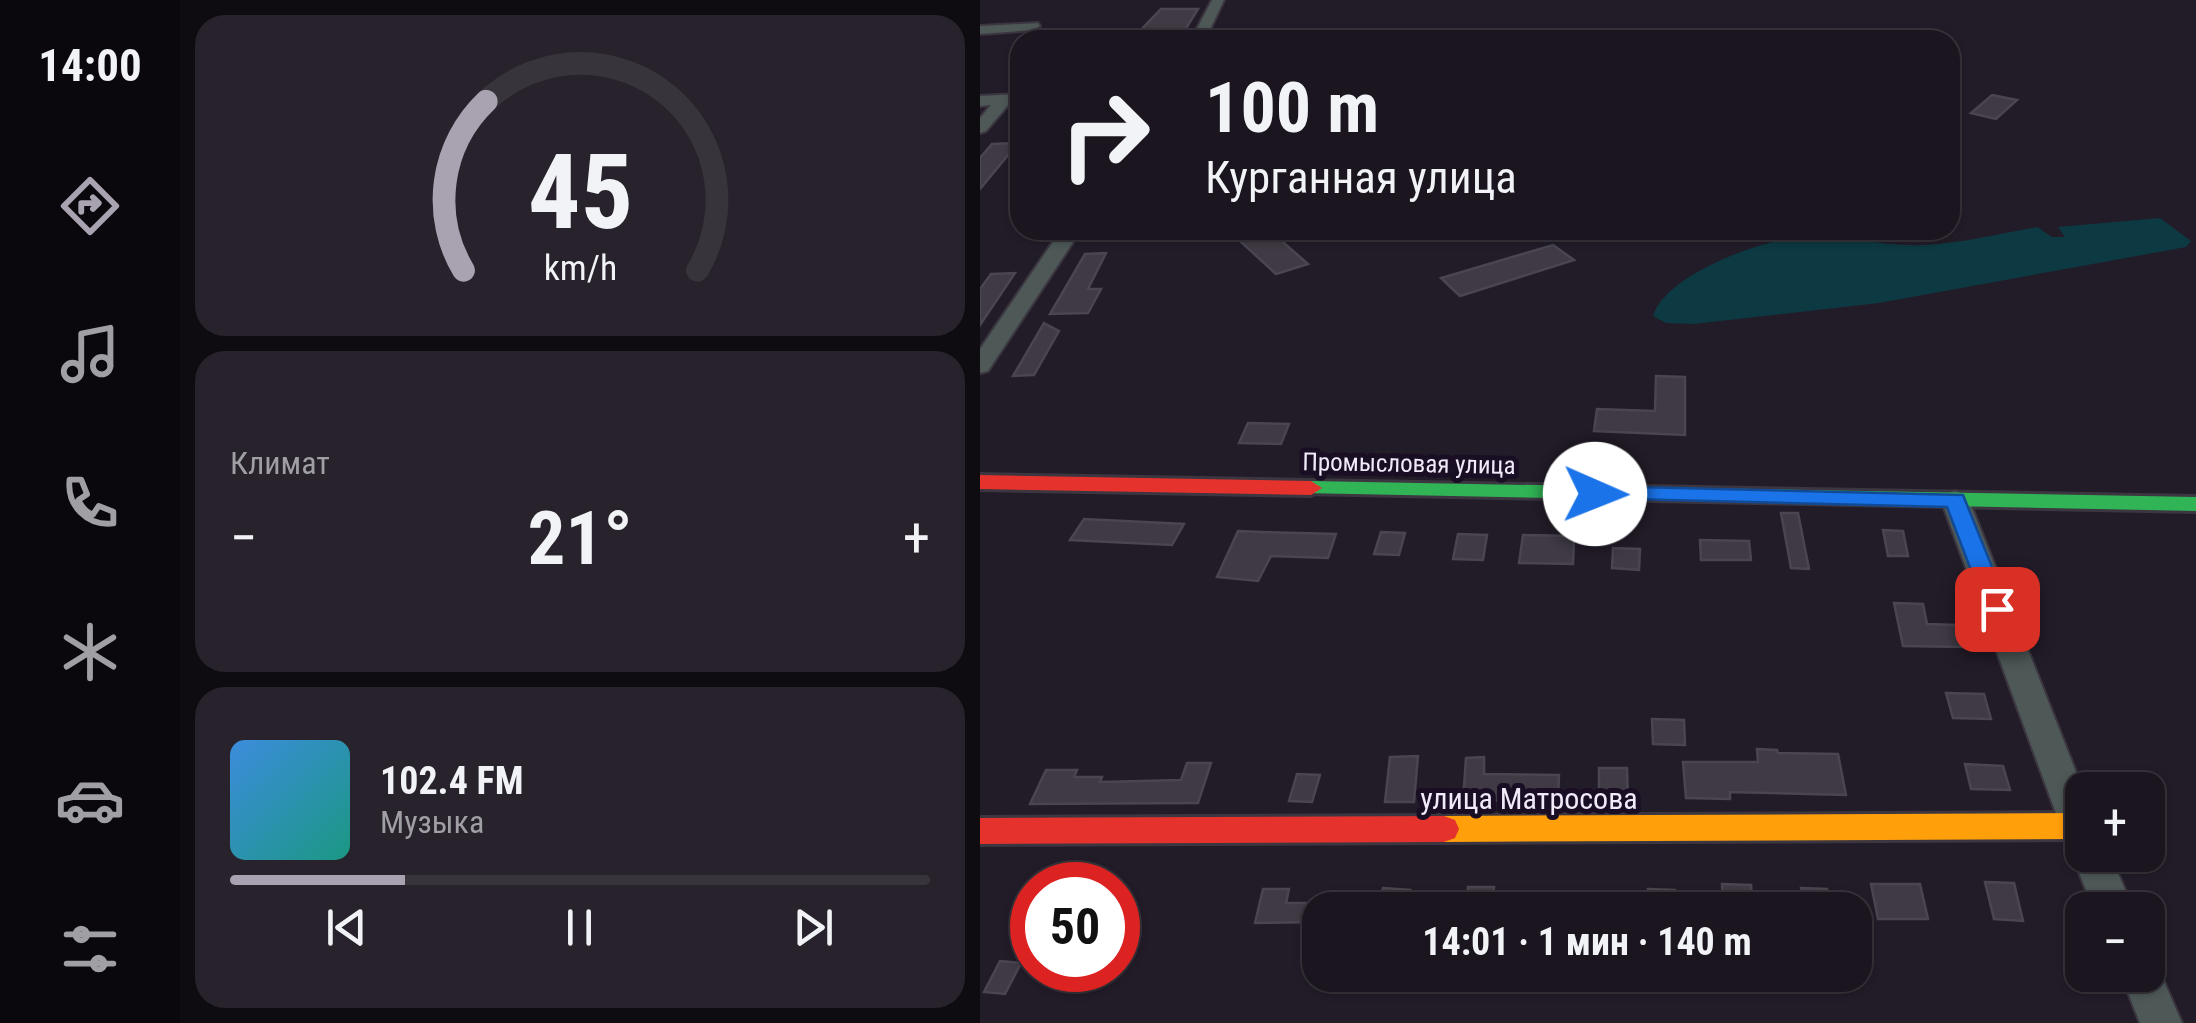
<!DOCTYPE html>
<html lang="ru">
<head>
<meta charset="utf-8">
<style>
	body { margin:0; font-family:"Roboto Condensed",sans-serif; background:#27222b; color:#f1f3f6; height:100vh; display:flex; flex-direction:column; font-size:38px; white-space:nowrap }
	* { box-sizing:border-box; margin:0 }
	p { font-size:32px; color:#9f9fa4 }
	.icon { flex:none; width:55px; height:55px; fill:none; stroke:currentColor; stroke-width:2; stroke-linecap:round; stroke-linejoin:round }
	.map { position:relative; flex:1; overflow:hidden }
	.side { display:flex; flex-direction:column; gap:15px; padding:15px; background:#0e0c10; width:800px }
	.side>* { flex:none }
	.banner { position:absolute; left:30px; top:30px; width:950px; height:210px; border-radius:30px; box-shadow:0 2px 8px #0004,0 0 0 2px #38343c; background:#1a151e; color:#f1f3f6; overflow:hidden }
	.tools { position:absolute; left:1085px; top:772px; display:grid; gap:20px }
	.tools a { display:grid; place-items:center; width:100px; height:100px; border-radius:20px; background:#1a151e; box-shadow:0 2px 8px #0004,0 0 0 2px #38343c; font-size:50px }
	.speed { position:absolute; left:30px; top:862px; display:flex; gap:20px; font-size:50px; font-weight:700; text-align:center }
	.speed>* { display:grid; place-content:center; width:130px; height:130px; border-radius:50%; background:#1a151e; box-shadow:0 2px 8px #0004,0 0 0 2px #38343c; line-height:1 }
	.speed .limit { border:15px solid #d22; background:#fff; color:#111 }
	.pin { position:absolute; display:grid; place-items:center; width:85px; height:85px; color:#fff; margin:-42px; border-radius:20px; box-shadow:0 5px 15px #0006 }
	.me { position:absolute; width:110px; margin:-55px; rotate:91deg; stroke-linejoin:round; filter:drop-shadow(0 0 8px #0008) }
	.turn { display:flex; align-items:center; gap:35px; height:210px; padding:0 30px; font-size:45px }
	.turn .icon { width:130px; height:130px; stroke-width:2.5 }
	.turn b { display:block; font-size:70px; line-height:85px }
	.big { font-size:75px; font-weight:700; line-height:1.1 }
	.side .tile { flex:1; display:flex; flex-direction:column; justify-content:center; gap:15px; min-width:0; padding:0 35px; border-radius:30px; background:#27222b }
	.side .dial { align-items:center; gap:0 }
	.dial svg { height:260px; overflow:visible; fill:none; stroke:#38343c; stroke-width:7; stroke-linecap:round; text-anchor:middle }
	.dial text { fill:#f1f3f6; stroke:none }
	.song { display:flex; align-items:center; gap:30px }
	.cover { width:120px; height:120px; border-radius:15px; background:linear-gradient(135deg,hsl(210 70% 55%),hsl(170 70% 35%)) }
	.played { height:10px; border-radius:5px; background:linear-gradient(90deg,#a9a2b0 25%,#38343c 25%) }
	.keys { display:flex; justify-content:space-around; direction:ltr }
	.heat { display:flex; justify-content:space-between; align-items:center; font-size:55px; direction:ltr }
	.trip { position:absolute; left:322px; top:892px; width:570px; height:100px; border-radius:30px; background:#1a151e; box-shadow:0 2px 8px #0004,0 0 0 2px #38343c; font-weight:700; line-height:100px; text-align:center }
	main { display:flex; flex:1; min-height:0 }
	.menu { display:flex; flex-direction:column; width:180px; justify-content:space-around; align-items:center; background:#0a080c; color:#9f9fa4 }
	.menu .icon { width:70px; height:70px }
	.menu .current { color:#a9a2b0 }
	.menu b { font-size:45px; color:#f1f3f6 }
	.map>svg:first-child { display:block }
	.water { fill:#0d3942 }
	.building { fill:#3f3a44; stroke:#4a4550; stroke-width:2.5 }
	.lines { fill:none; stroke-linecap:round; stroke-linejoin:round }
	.street-casing { stroke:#3b3640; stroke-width:4 }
	.fast-casing { stroke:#3b3640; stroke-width:6 }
	.slow-casing { stroke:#3b3640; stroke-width:6 }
	.jam-casing { stroke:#3b3640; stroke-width:6 }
	.street { fill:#4d5857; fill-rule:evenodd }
	.fast { fill:#30b455; fill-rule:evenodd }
	.slow { fill:#ff9f0a; fill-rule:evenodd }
	.jam { fill:#e5322d; fill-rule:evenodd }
	.route { fill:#1a73e8; stroke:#114b97; stroke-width:2.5 }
	.labels { text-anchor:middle; stroke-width:10; stroke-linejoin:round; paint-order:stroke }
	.street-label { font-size:25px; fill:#f1eaf9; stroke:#190e23 }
	.near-street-label { font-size:30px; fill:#f1eaf9; stroke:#190e23 }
</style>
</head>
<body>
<main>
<nav class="menu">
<b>14:00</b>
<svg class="icon current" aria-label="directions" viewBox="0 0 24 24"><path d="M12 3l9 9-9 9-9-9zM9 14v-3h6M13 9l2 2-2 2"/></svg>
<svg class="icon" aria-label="music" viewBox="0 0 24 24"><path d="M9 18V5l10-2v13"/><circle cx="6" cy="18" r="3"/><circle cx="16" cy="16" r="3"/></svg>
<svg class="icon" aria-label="phone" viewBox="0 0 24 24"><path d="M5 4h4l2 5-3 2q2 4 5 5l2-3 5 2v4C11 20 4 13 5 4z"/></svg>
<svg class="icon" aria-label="climate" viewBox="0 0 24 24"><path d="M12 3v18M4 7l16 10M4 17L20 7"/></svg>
<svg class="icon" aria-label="car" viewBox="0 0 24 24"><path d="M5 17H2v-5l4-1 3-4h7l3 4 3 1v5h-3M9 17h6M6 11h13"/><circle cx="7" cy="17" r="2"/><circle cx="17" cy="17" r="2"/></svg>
<svg class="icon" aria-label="filters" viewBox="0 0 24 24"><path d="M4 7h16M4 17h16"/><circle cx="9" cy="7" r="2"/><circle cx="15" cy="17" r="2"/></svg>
</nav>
<section class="side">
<div class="tile dial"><svg viewBox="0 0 100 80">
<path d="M14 69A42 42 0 1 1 86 69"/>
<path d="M14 69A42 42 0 0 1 21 17" stroke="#a9a2b0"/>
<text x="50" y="56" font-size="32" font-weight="700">45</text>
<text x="50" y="72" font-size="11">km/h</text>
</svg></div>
<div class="tile"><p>Климат</p>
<div class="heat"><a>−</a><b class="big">21°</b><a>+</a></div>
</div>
<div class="tile">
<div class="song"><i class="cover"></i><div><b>102.4 FM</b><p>Музыка</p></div></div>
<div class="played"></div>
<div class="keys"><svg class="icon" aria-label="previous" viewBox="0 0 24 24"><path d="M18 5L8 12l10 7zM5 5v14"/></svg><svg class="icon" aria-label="pause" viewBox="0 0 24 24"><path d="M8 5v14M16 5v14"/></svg><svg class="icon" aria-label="next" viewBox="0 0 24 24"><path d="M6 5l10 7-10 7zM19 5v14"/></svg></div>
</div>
</section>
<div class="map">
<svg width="1216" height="1023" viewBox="0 0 1216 1023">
	<rect width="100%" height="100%" fill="#221c28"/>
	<path class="water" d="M 1180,218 L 1211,241 L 1206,247 L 899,303 L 713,324 L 686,323 L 673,316 C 686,273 788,237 830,236 C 868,236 905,247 944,245 C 983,243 1019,234 1057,227 L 1072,237 L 1085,237 L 1078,227 Z"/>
	<g class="building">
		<path d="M 181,9 L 218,9 L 202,35 L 156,35 Z"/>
		<path d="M 1012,95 L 1037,100 L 1016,119 L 991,113 Z"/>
		<path d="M 38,143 L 0,189 L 0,158 L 12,144 Z"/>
		<path d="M 248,230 L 289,230 L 328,264 L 296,274 Z"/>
		<path d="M 573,245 L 594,260 L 480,296 L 461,278 Z"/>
		<path d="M 126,253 L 108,289 L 121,289 L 108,313 L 70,314 L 105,254 Z"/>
		<path d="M 35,273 L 0,325 L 0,289 L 11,274 Z"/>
		<path d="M 64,323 L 79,331 L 54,375 L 33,376 Z"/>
		<path d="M 676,376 L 705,377 L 705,435 L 614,431 L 617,409 L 675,411 Z"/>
		<path d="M 268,423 L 309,424 L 301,444 L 259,443 Z"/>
		<path d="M 801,513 L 818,513 L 829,569 L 811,568 Z"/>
		<path d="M 104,519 L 204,524 L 192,545 L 90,540 Z"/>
		<path d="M 903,530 L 923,531 L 928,556 L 908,556 Z"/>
		<path d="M 258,531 L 282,532 L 356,534 L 348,558 L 291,556 L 278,581 L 237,577 Z"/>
		<path d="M 401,532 L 425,533 L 419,555 L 394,554 Z"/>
		<path d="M 478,534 L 507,535 L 503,560 L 473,559 Z"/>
		<path d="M 543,535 L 594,536 L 593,564 L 539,563 Z"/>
		<path d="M 720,540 L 769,541 L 771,560 L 721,560 Z"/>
		<path d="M 633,548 L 660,549 L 659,570 L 632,568 Z"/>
		<path d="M 914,603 L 943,604 L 947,624 L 978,625 L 985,647 L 923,646 Z"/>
		<path d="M 966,693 L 1004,694 L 1011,719 L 973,718 Z"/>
		<path d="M 672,719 L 704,720 L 705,745 L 673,744 Z"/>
		<path d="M 777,749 L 797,750 L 798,753 L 858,754 L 866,795 L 750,792 L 750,799 L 706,798 L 703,762 L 778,762 Z"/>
		<path d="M 438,756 L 434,802 L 405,802 L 410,757 Z"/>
		<path d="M 504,757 L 504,774 L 579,775 L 578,799 L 483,801 L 486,758 Z"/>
		<path d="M 207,763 L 231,763 L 218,803 L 50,804 L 66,770 L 97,770 L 94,777 L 122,777 L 120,782 L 201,780 Z"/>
		<path d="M 985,764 L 1023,766 L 1030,790 L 991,789 Z"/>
		<path d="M 619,768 L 647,768 L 648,798 L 619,798 Z"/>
		<path d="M 317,774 L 340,775 L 332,802 L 309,801 Z"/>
		<path d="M 1005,882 L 1034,883 L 1043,921 L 1014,919 Z"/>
		<path d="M 742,884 L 771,885 L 773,910 L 743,910 Z"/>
		<path d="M 891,884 L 940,884 L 948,919 L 898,919 Z"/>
		<path d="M 488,887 L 514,887 L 512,910 L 485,910 Z"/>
		<path d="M 403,888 L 430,890 L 425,910 L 397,910 Z"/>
		<path d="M 821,888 L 847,889 L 850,910 L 824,910 Z"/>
		<path d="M 283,889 L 309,889 L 306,903 L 340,903 L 340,922 L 275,923 Z"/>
		<path d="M 668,889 L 695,890 L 695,910 L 668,910 Z"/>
		<path d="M 20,961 L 41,963 L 25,994 L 4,992 Z"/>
	</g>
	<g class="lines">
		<g class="street-casing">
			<g id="street">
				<path d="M 232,0 L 244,0 L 225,40 L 211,40 Z"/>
				<path d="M 58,23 L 60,26 L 53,30 L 0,34 L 0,26 Z"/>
				<path d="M 40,94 L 40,104 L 29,104 L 6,131 L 0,133 L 0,118 L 11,105 L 0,106 L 0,96 Z"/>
				<path d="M 81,230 L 101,230 L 8,371 L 0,373 L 0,349 Z"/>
				<path d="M 975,491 L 985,494 L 989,500 L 1103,790 L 1102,855 L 1130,855 L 1154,910 L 1114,910 L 1092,855 L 1095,849 L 1089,846 L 1084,835 L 961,500 L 965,494 Z"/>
				<path d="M 1168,958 L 1175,961 L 1202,1023 L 1160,1023 L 1141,975 L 1168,975 Z"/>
			</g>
		</g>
		<g class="fast-casing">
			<path id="fast" d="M 331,481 L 1216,497 L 1216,511 L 323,493 L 320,488 Z"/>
		</g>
		<g class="slow-casing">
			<path id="slow" d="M 1099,813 L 1102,814 L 1102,838 L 1099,839 L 464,842 L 453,838 L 449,829 L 453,820 L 464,816 Z"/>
		</g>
		<g class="jam-casing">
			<g id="jam">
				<path d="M 0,475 L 331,481 L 342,488 L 331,495 L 0,489 Z"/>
				<path d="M 464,816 L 475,820 L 479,829 L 475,838 L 464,842 L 0,844 L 0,818 Z"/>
			</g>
		</g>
		<use href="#street" class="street"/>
		<use href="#fast" class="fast"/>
		<use href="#slow" class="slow"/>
		<use href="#jam" class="jam"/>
	</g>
	<path class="route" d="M 615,486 L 983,495 L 1029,609 L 1026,615 L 1008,615 L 967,507 L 607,498 L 604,494 L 607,489 Z"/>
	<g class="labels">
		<g class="street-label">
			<text transform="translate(429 463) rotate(1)" y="9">Промысловая улица</text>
		</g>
		<g class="near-street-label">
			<text x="549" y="809">улица Матросова</text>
		</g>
	</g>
</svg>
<div class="tools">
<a>+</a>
<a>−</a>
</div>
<div class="speed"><div class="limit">50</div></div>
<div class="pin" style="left:1017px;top:609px;background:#d93025"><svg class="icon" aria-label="arrive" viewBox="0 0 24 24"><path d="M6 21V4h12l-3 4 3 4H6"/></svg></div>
<svg class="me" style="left:615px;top:494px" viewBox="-20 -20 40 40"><circle r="19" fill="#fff"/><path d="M0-13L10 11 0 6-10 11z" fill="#1a73e8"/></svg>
<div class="trip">14:01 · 1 мин · 140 m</div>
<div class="banner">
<div class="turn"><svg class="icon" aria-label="right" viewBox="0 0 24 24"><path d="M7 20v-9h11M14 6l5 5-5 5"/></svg><div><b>100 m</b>Курганная улица</div></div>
</div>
</div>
</main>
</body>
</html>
